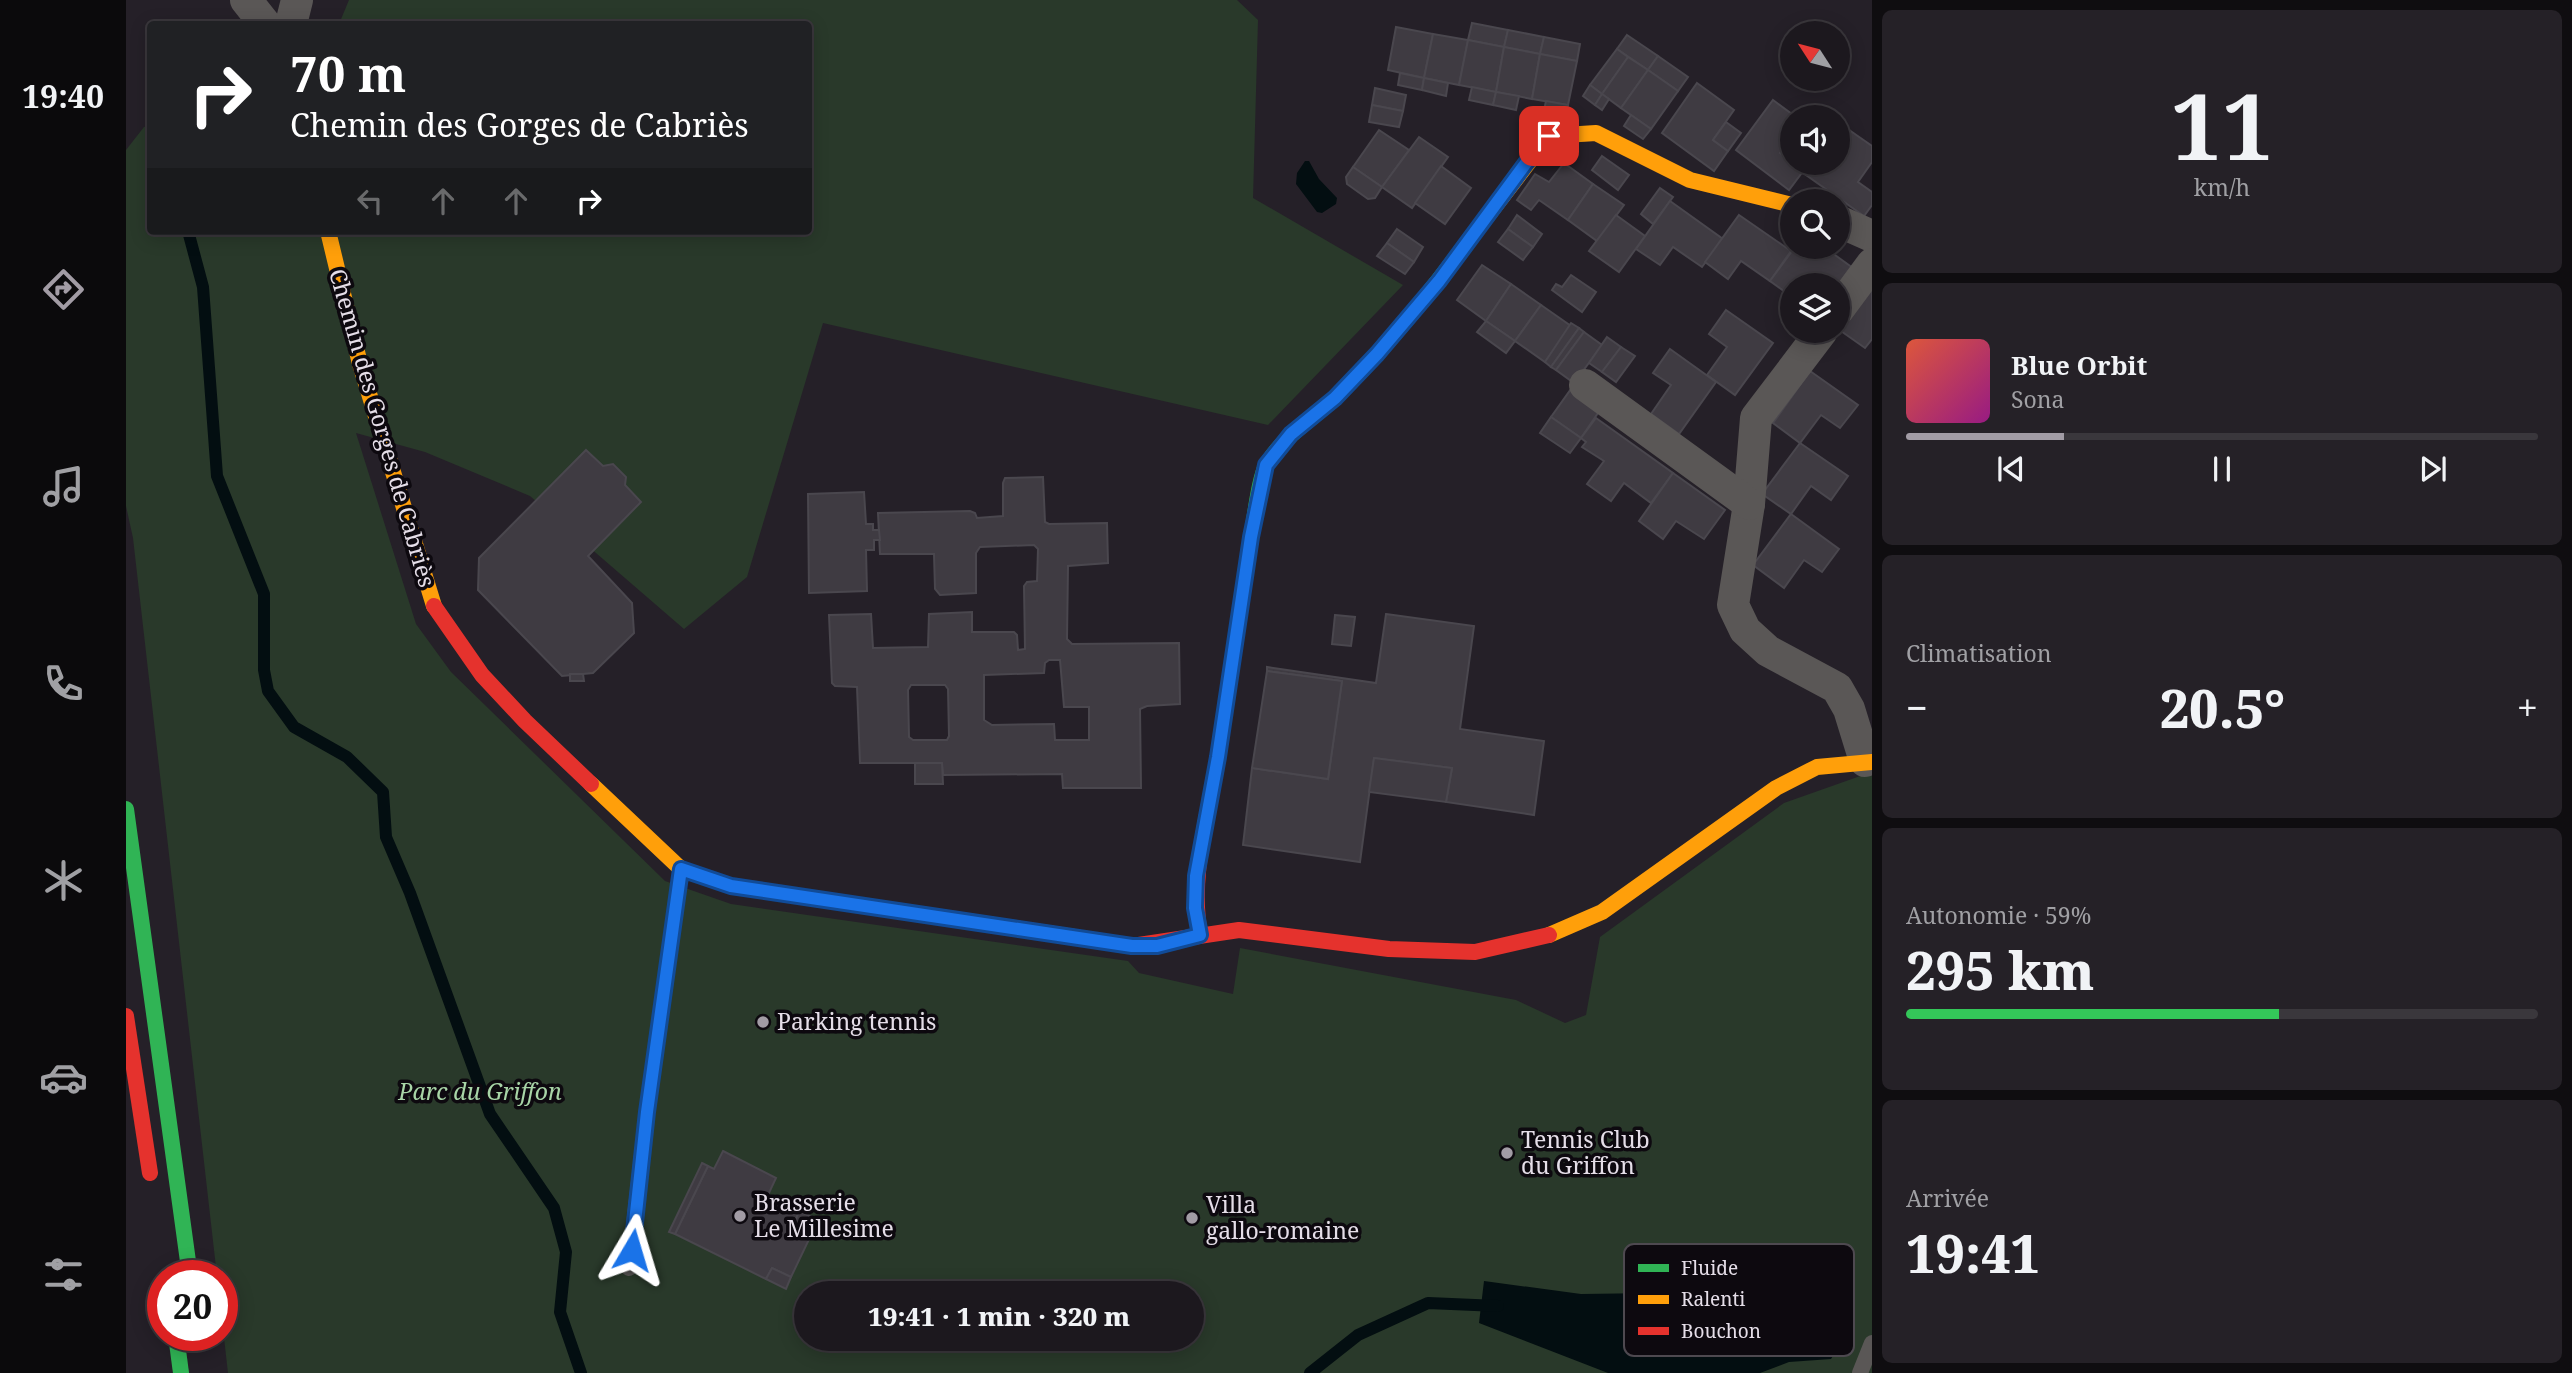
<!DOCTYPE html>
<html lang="fr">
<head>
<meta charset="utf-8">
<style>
	body { margin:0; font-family:"Noto Serif",serif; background:#252127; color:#f1f3f6; height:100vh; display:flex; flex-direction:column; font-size:26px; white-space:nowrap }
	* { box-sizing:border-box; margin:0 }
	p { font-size:23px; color:#a0a0a4 }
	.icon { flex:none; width:38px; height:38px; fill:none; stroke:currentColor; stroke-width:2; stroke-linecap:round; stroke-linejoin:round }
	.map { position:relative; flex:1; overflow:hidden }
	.drawer { display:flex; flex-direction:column; gap:10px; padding:10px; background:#0f0d10; width:700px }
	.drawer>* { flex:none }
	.guide { position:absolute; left:21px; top:21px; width:665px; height:214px; border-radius:7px; box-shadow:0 4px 18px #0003,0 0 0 2px #3a373c; background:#202124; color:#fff; overflow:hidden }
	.needle { width:46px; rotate:306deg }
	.fabs { position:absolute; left:1654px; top:21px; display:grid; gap:14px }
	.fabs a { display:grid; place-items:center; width:70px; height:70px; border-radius:50%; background:#1c181e; box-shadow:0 4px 18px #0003,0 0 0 2px #3a373c; font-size:35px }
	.speed { position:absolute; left:21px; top:1260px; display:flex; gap:14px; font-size:35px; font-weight:700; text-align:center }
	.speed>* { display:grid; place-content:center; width:91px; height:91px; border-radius:50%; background:#1c181e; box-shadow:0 4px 18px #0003,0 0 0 2px #3a373c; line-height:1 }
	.speed .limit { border:10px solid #d22; background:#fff; color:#111 }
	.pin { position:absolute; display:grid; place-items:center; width:60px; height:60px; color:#fff; margin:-30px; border-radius:14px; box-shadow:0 4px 10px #0006 }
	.me { position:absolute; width:77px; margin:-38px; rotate:7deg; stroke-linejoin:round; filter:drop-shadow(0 0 5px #0008) }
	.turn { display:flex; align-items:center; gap:24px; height:147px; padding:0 28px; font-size:32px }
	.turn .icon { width:91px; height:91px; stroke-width:2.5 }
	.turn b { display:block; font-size:49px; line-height:60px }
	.lanes { display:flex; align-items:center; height:66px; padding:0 28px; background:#0003; justify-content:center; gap:35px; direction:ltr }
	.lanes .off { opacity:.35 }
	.big { font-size:52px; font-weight:800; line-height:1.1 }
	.drawer .tile { flex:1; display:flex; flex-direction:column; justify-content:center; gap:10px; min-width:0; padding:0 24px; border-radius:10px; background:#252127 }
	.drawer .dial { align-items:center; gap:0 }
	.dial b { font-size:91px; line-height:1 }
	.song { display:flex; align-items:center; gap:21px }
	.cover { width:84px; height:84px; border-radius:10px; background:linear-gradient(135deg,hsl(10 70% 55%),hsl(310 70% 35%)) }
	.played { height:7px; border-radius:4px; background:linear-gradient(90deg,#a29ca5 25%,#3a373c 25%) }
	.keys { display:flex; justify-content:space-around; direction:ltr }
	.heat { display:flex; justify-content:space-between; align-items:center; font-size:38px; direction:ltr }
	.charge { height:10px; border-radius:5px; background:linear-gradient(90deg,#34c759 59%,#3a373c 0) }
	.trip { position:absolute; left:668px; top:1281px; width:410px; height:70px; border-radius:35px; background:#1c181e; box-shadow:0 4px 18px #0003,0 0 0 2px #3a373c; font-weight:800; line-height:70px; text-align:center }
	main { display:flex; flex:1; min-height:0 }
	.tabs { display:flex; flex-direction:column; width:126px; justify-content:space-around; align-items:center; background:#0b0a0c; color:#a0a0a4 }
	.tabs .icon { width:49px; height:49px }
	.tabs .selected { color:#a29ca5 }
	.tabs b { font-size:32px; color:#f1f3f6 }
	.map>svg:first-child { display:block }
	.green { fill:#29392a; fill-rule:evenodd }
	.water { fill:#030e11 }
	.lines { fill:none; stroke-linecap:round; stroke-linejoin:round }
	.stream { stroke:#030e11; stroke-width:12 }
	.building { fill:#3f3b42; stroke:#4a474e; stroke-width:2; fill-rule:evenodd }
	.lane { stroke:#5a5756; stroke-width:16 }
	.street { stroke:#5a5756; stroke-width:32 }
	.fast { stroke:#30b455; stroke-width:16 }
	.slow { stroke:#ff9f0a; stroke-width:16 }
	.jam { stroke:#e5322d; stroke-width:16 }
	.route-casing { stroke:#114b97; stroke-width:18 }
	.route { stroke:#1a73e8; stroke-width:12 }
	.poi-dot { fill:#a29ca5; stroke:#0d090f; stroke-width:2.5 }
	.labels { text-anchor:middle; stroke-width:7; stroke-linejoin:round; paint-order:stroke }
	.street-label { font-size:23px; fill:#e5dee8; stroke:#0d090f }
	.poi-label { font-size:23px; fill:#e5dee8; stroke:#0d090f; text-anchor:start }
	.park-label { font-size:23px; font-style:italic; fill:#a8d5a7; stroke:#0d090f }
	.key { fill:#0d090f; stroke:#4e4950; stroke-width:2 }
	.key-label { font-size:19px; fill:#e5dee8 }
</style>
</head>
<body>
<main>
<nav class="tabs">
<b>19:40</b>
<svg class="icon selected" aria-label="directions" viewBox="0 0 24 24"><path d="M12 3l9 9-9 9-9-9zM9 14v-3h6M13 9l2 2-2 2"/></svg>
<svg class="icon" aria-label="music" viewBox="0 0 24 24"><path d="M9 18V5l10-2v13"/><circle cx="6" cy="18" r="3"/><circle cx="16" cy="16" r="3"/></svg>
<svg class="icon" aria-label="phone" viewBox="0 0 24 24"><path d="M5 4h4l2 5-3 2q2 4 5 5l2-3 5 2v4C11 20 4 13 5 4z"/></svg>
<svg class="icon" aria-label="climate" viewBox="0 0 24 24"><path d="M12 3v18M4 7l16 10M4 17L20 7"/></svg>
<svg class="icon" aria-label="car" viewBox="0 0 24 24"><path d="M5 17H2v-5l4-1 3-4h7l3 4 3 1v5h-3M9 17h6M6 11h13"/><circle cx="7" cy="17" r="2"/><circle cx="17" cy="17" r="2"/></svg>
<svg class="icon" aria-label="filters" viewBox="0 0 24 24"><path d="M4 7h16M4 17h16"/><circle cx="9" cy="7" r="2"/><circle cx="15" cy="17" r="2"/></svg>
</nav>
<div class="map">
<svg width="1746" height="1373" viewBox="0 0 1746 1373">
	<rect width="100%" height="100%" fill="#252028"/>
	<path class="green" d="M 223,0 L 1111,0 L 1132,20 L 1127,198 L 1277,285 L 1142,425 L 697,323 L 621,577 L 558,629 L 404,496 L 299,452 L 230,433 L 290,624 L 325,672 L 539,881 L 605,904 L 1002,961 L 1013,973 L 1107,994 L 1114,948 L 1390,1000 L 1439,1023 L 1460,1015 L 1474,937 L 1658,803 L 1740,774 L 1746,776 L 1746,1373 L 102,1373 L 96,1320 L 96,1276 L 91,1276 L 7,538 L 0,506 L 0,150 L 18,127 L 24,126 L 24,231 L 682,231 L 682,24 L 213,24 ZM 681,1293 L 1066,1293 L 1066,1339 L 681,1339 Z"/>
	<g class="water">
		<path d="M 1179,161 L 1183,161 L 1193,179 L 1211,198 L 1210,204 L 1196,213 L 1191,212 L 1170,184 L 1171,173 Z"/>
		<path d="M 1358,1281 L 1455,1294 L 1529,1293 L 1722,1332 L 1705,1359 L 1663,1362 L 1634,1373 L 1482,1373 L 1353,1323 Z"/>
	</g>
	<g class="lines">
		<g class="stream">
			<path d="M 62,231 L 77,287 L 91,476 L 138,594 L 138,670 L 142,691 L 168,727 L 221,757 L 257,792 L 260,837 L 284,893 L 364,1114 L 428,1208 L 440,1252 L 434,1312 L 455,1373"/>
			<path d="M 1184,1373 L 1232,1335 L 1302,1303 L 1372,1306"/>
		</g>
	</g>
	<g class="building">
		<path d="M 1346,23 L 1382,30 L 1378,47 L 1342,40 Z"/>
		<path d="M 1270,27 L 1307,34 L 1298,78 L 1262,70 Z"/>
		<path d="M 1382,30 L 1418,37 L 1414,54 L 1378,47 Z"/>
		<path d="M 1307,34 L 1342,40 L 1333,85 L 1298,78 Z"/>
		<path d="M 1501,35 L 1532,56 L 1522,70 L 1491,49 Z"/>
		<path d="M 1418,37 L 1454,44 L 1451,61 L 1414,54 Z"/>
		<path d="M 1342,40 L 1378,47 L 1370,92 L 1333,85 Z"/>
		<path d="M 1378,47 L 1414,54 L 1406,99 L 1370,92 Z"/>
		<path d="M 1491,49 L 1502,57 L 1476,94 L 1464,85 Z"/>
		<path d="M 1414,54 L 1451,61 L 1442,105 L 1406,99 Z"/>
		<path d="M 1532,56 L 1562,77 L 1552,91 L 1522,70 Z"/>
		<path d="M 1502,57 L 1522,70 L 1495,108 L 1476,94 Z"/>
		<path d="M 1522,70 L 1552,91 L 1525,129 L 1495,108 Z"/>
		<path d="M 1274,73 L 1298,78 L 1296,90 L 1272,85 Z"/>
		<path d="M 1298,78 L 1322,83 L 1320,96 L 1296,90 Z"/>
		<path d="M 1571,83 L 1608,110 L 1587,140 L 1602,151 L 1588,171 L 1536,133 Z"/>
		<path d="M 1464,85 L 1476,94 L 1469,105 L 1457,96 Z"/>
		<path d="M 1346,87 L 1370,92 L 1367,105 L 1343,100 Z"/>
		<path d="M 1249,88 L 1280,95 L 1277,111 L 1246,105 Z"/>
		<path d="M 1370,92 L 1393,96 L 1390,110 L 1367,105 Z"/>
		<path d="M 1476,94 L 1483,99 L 1476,110 L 1469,105 Z"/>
		<path d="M 1647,100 L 1670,117 L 1666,117 L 1666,137 L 1654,153 L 1678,170 L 1663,190 L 1610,150 Z"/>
		<path d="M 1420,101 L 1442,105 L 1440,120 L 1417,115 Z"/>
		<path d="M 1246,105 L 1277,111 L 1273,127 L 1243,122 Z"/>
		<path d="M 1505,115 L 1525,129 L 1517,139 L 1498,126 Z"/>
		<path d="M 1600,122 L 1615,133 L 1602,151 L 1587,140 Z"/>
		<path d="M 1716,125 L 1746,146 L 1746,162 L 1732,182 L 1746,192 L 1746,205 L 1738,216 L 1680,175 L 1689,163 L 1712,163 L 1712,132 Z"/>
		<path d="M 1253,130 L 1283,150 L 1256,187 L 1227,167 Z"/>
		<path d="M 1293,137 L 1322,157 L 1286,208 L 1256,187 Z"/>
		<path d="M 1476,156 L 1503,175 L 1492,190 L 1466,170 Z"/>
		<path d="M 1438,163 L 1467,184 L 1442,220 L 1413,200 L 1405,210 L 1391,200 L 1409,174 L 1423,182 Z"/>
		<path d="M 1315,166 L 1345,188 L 1319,224 L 1289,203 Z"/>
		<path d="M 1227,167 L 1256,187 L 1249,198 L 1242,199 L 1221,184 L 1220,177 Z"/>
		<path d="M 1467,184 L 1498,205 L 1471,241 L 1442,220 Z"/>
		<path d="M 1534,188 L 1547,197 L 1527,224 L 1515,214 Z"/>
		<path d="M 1544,201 L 1597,239 L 1576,267 L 1547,247 L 1534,265 L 1510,249 Z"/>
		<path d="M 1391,215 L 1416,234 L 1407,247 L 1382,229 Z"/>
		<path d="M 1490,215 L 1519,236 L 1493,272 L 1463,251 Z"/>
		<path d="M 1613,215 L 1665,251 L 1644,281 L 1615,261 L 1602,279 L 1579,262 Z"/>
		<path d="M 1271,229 L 1297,247 L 1288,262 L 1261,243 Z"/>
		<path d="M 1382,229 L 1407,247 L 1397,260 L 1372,242 Z"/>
		<path d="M 1261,243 L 1288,262 L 1279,274 L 1251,256 Z"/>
		<path d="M 1669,247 L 1698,247 L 1731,271 L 1712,285 L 1689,285 L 1683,281 L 1679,285 L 1666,285 L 1666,297 L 1644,281 Z"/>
		<path d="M 1356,265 L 1385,284 L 1360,321 L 1331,300 Z"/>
		<path d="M 1445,275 L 1470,292 L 1456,312 L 1426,290 L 1430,284 L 1436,287 Z"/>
		<path d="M 1385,284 L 1415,305 L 1389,341 L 1360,321 Z"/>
		<path d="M 1746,288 L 1746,339 L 1739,348 L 1715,331 Z"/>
		<path d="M 1415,305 L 1445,326 L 1419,362 L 1389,341 Z"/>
		<path d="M 1600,310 L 1647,343 L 1609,395 L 1581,375 L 1601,347 L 1583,334 Z"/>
		<path d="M 1360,321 L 1389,341 L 1380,353 L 1351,332 Z"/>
		<path d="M 1445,323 L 1453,328 L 1425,367 L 1419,362 Z"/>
		<path d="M 1453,328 L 1458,332 L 1430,370 L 1425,367 Z"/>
		<path d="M 1458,332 L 1476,345 L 1448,383 L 1430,370 Z"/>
		<path d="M 1481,337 L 1495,347 L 1476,372 L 1463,363 Z"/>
		<path d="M 1495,347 L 1509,356 L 1490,382 L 1476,372 Z"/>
		<path d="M 1544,349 L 1590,382 L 1553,434 L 1525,414 L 1545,385 L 1527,373 Z"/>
		<path d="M 1684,371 L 1732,405 L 1714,428 L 1695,415 L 1674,443 L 1647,423 Z"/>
		<path d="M 1445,389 L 1474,410 L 1455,438 L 1425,417 Z"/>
		<path d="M 1425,417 L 1455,438 L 1444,453 L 1414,433 Z"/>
		<path d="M 1470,418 L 1547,473 L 1525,503 L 1498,483 L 1485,501 L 1461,484 L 1478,461 L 1456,447 L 1460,442 L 1455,438 Z"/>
		<path d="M 1674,443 L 1722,476 L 1705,500 L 1685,486 L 1665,514 L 1636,494 Z"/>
		<path d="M 460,450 L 477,466 L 487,464 L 500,477 L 499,485 L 515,502 L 462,556 L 506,603 L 508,633 L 467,673 L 436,676 L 352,590 L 353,558 Z"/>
		<path d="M 1547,473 L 1599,510 L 1578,539 L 1550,521 L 1537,539 L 1513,521 Z"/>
		<path d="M 917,477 L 919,522 L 923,524 L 981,523 L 982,563 L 942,566 L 941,639 L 946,644 L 1053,643 L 1054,704 L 1021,706 L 1014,709 L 1015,788 L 937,788 L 936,774 L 817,775 L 816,763 L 734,763 L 731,687 L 709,686 L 706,683 L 703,615 L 745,614 L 747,648 L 802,647 L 803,614 L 846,612 L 846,632 L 888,632 L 891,635 L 892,650 L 899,649 L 898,586 L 901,582 L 911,581 L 912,549 L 908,545 L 854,547 L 850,553 L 850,593 L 814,595 L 809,589 L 808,554 L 754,554 L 752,513 L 844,511 L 849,513 L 851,518 L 877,516 L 877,483 L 879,478 ZM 923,660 L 934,660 L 938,707 L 963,707 L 963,740 L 929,740 L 928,724 L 866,725 L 858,720 L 858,675 L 918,673 L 919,663 ZM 785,685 L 819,685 L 822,689 L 823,736 L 821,740 L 787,740 L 783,737 L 782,690 Z"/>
		<path d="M 738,492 L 740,524 L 747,524 L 747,530 L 753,530 L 754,540 L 748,540 L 748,550 L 740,550 L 741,591 L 683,593 L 682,494 Z"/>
		<path d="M 1665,514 L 1713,549 L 1696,572 L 1678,560 L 1658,588 L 1627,565 Z"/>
		<path d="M 1260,614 L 1348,626 L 1334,729 L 1418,741 L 1408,815 L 1320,802 L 1326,768 L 1248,758 L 1234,862 L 1117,845 L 1126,768 L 1202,779 L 1216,681 L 1141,671 L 1141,667 L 1250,683 Z"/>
		<path d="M 1209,615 L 1229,617 L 1225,646 L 1206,644 Z"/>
		<path d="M 1141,671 L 1216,681 L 1202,779 L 1126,768 Z"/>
		<path d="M 444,674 L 457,674 L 458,681 L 444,681 Z"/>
		<path d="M 1248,758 L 1326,768 L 1320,802 L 1243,792 Z"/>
		<path d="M 789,763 L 816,763 L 817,784 L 789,784 Z"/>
		<path d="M 597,1151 L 650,1178 L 642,1195 L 673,1211 L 669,1222 L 687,1231 L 665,1277 L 646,1268 L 640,1279 L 549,1234 L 582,1166 L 588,1169 Z"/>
		<path d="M 576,1163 L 582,1166 L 549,1234 L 543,1232 Z"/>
		<path d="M 673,1211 L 693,1220 L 687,1231 L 669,1222 Z"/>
		<path d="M 646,1268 L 665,1277 L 660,1289 L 640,1279 Z"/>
	</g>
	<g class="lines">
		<g class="lane">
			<path d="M 503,1268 L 521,1112 L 555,869"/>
			<path d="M 1734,1373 L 1746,1343"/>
		</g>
		<g class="street">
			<path d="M 120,0 L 139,24"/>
			<path d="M 165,24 L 171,0"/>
			<path d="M 1712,221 L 1746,236"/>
			<path d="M 1712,310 L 1746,264"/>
			<path d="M 1696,331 L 1630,418 L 1623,504 L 1607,605 L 1619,630 L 1642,651 L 1711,688 L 1723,709 L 1739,761"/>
			<path d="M 1459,385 L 1623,504"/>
		</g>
		<g class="fast">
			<path d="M 1125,537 C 1129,519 1133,477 1141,464 C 1158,435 1187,419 1211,396 C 1262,346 1307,289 1349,232"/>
			<path d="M 0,809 L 64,1276"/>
			<path d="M 50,1335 L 55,1373"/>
		</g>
		<g class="slow">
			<path d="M 202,231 L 234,364 L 308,606"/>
			<path d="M 1349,232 L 1423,136 L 1470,133 L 1564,180 L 1666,205"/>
			<path d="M 465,784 L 555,869 L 605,886 L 948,937"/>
			<path d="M 1423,935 L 1476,912 L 1650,788 L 1691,767 L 1746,762"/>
		</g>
		<g class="jam">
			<path d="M 308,606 L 356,675 L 399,721 L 465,784"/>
			<path d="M 1074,935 C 1063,873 1083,816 1092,755 C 1104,682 1114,610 1125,537"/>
			<path d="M 948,937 L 1006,946 L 1113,930 L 1263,949 L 1349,952 L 1423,935"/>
			<path d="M 0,1016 L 24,1173"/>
		</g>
	</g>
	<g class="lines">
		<g class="route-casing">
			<path id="route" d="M 506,1250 L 521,1112 L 555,869 L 605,886 L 1006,946 L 1031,946 L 1074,935 L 1069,908 L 1070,876 L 1092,757 L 1125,537 L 1140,465 L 1165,434 L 1209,398 L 1251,354 L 1313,281 L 1400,163 L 1423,136"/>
		</g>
		<use href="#route" class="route"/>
	</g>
	<g class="poi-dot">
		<circle cx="637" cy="1022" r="7"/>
		<circle cx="1381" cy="1153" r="7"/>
		<circle cx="614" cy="1216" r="7"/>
		<circle cx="1066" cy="1218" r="7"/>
	</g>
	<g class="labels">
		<g class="street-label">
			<text transform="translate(256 428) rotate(74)" y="8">Chemin des Gorges de Cabriès</text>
		</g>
		<g class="poi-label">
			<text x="651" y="1030">Parking tennis</text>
			<text x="1395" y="1148">Tennis Club<tspan x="1395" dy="26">du Griffon</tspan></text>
			<text x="628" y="1211">Brasserie<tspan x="628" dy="26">Le Millesime</tspan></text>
			<text x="1080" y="1213">Villa<tspan x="1080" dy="26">gallo-romaine</tspan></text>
		</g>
		<g class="park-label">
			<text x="354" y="1100">Parc du Griffon</text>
		</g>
	</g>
	<rect x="1498" y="1244" width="230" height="112" rx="10" class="key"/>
	<rect x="1512" y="1264" width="31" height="8" fill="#30b455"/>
	<rect x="1512" y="1295" width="31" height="9" fill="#ff9f0a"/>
	<rect x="1512" y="1327" width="31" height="8" fill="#e5322d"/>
	<g class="key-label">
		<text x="1555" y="1275">Fluide</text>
		<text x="1555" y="1306">Ralenti</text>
		<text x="1555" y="1338">Bouchon</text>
	</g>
</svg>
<div class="fabs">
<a><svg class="needle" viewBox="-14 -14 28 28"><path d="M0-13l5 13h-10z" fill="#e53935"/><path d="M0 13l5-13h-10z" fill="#a0a0a4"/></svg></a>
<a><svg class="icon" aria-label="sound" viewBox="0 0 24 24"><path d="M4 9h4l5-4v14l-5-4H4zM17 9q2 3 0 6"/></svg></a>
<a><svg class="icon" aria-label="search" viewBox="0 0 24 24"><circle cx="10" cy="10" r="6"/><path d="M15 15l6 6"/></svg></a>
<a><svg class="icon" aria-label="layers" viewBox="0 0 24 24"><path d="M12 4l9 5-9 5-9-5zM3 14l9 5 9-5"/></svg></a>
</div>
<div class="speed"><div class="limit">20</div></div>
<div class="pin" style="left:1423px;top:136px;background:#d93025"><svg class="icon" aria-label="arrive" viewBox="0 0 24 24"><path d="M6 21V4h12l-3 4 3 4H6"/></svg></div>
<svg class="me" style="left:506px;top:1250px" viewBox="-20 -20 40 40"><path d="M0-17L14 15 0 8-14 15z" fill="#1a73e8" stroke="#fff" stroke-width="4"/></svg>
<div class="trip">19:41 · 1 min · 320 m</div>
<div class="guide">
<div class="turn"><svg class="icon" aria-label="right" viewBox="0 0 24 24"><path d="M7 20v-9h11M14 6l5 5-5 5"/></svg><div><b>70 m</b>Chemin des Gorges de Cabriès</div></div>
<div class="lanes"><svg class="icon off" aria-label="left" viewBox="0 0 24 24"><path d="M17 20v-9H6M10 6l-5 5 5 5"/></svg><svg class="icon off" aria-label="ahead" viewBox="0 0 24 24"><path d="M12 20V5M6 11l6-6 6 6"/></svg><svg class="icon off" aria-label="ahead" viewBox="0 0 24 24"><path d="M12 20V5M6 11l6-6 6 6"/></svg><svg class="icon" aria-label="right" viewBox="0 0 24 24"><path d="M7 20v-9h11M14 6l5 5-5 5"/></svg></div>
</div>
</div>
<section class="drawer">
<div class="tile dial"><b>11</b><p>km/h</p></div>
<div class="tile">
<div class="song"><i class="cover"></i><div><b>Blue Orbit</b><p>Sona</p></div></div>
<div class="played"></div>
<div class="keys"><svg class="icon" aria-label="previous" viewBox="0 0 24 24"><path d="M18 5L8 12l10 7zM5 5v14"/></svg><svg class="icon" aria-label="pause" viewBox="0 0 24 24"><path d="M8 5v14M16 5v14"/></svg><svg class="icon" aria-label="next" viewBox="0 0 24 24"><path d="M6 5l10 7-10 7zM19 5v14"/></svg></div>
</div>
<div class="tile"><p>Climatisation</p>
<div class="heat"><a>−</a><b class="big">20.5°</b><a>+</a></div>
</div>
<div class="tile"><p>Autonomie · 59%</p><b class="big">295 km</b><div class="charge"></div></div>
<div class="tile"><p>Arrivée</p><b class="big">19:41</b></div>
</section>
</main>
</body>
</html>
